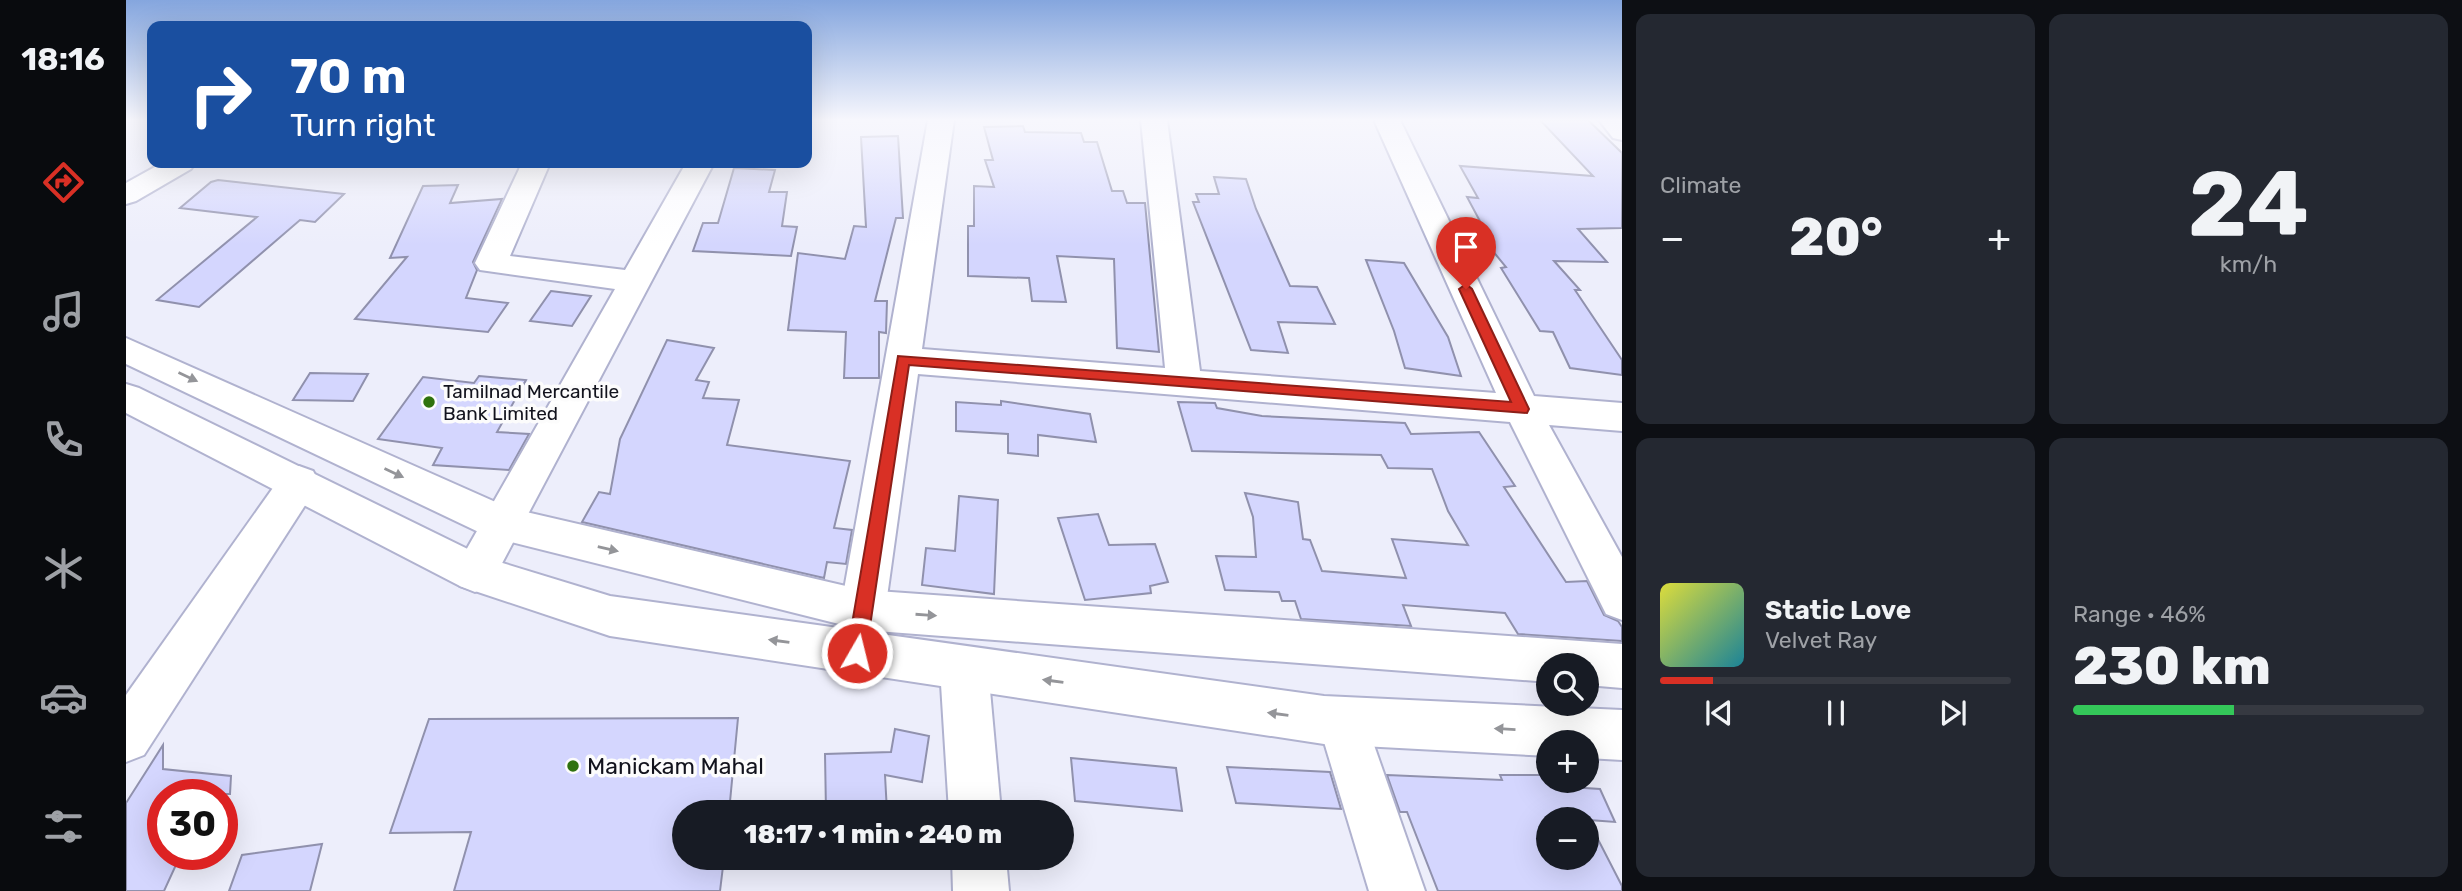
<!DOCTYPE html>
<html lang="en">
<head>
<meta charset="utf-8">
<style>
	body { margin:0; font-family:Rubik,sans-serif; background:#242831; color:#f1f3f6; height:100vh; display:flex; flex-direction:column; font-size:26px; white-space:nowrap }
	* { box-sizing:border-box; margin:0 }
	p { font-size:23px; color:#9ea1a6 }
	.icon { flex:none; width:38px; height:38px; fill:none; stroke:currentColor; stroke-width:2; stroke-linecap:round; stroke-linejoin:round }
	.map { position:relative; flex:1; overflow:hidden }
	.panel { display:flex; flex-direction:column; gap:14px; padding:14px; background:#0d0f14; width:840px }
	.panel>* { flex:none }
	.banner { position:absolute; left:21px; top:21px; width:665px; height:147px; border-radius:14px; box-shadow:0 7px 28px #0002; background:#1a4fa0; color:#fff; overflow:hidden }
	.fabs { position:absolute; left:1410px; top:653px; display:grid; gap:14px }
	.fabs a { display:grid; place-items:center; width:63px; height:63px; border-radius:50%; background:#171b24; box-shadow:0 7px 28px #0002; font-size:35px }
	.speed { position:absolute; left:21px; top:779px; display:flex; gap:14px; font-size:35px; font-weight:700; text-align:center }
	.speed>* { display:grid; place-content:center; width:91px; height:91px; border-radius:50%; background:#171b24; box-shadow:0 7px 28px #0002; line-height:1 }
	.speed .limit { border:10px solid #d22; background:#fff; color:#111 }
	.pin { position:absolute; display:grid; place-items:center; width:60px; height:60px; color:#fff; margin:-72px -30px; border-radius:50% 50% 50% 0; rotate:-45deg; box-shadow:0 0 7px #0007 }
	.pin .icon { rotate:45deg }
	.me { position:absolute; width:77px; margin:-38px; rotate:8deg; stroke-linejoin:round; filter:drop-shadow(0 0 5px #0008) }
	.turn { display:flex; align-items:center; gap:24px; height:147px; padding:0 28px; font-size:32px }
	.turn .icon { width:91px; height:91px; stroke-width:2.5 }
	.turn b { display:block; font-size:49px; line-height:60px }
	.big { font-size:52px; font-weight:800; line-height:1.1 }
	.panel .tile { flex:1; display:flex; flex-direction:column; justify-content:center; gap:10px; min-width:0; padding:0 24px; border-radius:14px; background:#242831 }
	.panel .dial { align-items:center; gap:0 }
	.dial b { font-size:91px; line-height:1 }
	.song { display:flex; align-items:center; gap:21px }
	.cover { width:84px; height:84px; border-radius:10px; background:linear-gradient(135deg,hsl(60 70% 55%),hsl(190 70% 35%)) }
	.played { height:7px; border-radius:4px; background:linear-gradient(90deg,#d93025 15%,#363941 15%) }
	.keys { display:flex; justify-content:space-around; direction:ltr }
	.heat { display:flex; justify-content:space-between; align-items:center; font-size:38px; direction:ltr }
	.charge { height:10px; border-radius:5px; background:linear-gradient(90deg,#34c759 46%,#363941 0) }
	.panel .tiles { flex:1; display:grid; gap:14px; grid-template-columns:repeat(2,1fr) }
	.trip { position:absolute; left:546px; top:800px; width:402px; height:70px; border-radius:35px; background:#171b24; box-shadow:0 7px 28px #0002; font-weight:800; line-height:70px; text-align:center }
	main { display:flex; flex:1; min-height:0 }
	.menu { display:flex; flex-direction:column; width:126px; justify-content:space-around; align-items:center; background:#090b0e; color:#9ea1a6 }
	.menu .icon { width:49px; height:49px }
	.menu .on { color:#d93025 }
	.menu b { font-size:32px; color:#f1f3f6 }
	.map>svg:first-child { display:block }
	.building { fill:#d4d6fe; stroke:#9091ad; stroke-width:2; fill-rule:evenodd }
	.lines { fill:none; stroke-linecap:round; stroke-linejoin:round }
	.minor-casing { stroke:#b0b2cf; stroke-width:4 }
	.major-casing { stroke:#b0b2cf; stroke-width:4 }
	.minor { fill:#fff; fill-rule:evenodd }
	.major { fill:#fff; fill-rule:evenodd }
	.oneway { fill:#949599 }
	.route { fill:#d93025; stroke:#8d1f18; stroke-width:2 }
	.poi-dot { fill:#2f720e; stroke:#fcfcfc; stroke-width:2.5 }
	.labels { text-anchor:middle; stroke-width:7; stroke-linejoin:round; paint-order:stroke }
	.poi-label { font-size:19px; fill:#12131d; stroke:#fcfcfc; text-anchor:start }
	.near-poi-label { font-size:23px; fill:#12131d; stroke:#fcfcfc; text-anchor:start }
</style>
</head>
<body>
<main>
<nav class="menu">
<b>18:16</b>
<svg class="icon on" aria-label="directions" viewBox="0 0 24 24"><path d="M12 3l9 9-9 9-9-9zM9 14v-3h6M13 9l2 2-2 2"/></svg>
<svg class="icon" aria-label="music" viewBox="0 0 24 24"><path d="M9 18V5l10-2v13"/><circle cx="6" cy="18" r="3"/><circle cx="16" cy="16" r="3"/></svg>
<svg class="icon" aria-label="phone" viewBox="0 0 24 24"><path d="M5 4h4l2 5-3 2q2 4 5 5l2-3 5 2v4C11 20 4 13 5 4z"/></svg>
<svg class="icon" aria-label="climate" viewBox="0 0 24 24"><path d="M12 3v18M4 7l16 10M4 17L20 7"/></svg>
<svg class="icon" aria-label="car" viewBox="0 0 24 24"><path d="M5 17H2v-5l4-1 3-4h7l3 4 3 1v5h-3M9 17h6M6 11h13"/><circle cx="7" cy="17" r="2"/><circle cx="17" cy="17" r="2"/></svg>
<svg class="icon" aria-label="filters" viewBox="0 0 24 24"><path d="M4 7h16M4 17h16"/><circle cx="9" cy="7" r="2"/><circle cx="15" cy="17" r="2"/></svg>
</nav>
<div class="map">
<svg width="1496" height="891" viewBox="0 0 1496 891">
	<rect width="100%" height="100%" fill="#edeefb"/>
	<g class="building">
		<path d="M 1414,120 L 1462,120 L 1496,153 L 1496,228 L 1452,229 L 1481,262 L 1428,261 L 1454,290 L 1449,290 L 1496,360 L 1496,375 L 1444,368 L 1427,332 L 1414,331 L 1375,268 L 1380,267 L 1356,238 L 1363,238 L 1341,197 L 1352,198 L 1334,166 L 1467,176 Z"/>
		<path d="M 897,126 L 899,132 L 955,133 L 958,142 L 971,142 L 986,191 L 997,191 L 1001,203 L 1019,203 L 1033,352 L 991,348 L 988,259 L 931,256 L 940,302 L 906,301 L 903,278 L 842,276 L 842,226 L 848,226 L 848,186 L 868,187 L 859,160 L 867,160 L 858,127 Z"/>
		<path d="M 772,136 L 777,218 L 770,218 L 749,301 L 761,301 L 760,333 L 753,332 L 753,378 L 718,378 L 720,332 L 662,330 L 672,253 L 719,259 L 728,226 L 740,227 L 735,137 Z"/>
		<path d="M 608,168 L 649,170 L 643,192 L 661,192 L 656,226 L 671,227 L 665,256 L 567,251 L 577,223 L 592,223 Z"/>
		<path d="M 1088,177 L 1120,179 L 1130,209 L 1164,286 L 1191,287 L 1209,324 L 1152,322 L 1162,353 L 1125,350 L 1067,202 L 1073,202 L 1070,194 L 1093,194 Z"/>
		<path d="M 92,180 L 218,194 L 189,222 L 174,220 L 73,307 L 31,300 L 131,217 L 54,208 L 85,182 Z"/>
		<path d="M 332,185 L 324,203 L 376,199 L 347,262 L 351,270 L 340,298 L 382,303 L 362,332 L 229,319 L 281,257 L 264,258 L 297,186 Z"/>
		<path d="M 1240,260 L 1278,263 L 1322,337 L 1335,376 L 1279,368 L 1268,331 Z"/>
		<path d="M 425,291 L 465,296 L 446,326 L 404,321 Z"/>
		<path d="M 541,340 L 588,348 L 570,380 L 583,382 L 577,398 L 613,400 L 601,445 L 724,461 L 708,528 L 726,530 L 720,564 L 701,562 L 698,578 L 456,522 L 473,492 L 484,494 L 494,439 Z"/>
		<path d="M 184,373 L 242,374 L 227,401 L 167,400 Z"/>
		<path d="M 353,376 L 400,380 L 371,432 L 403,434 L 383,470 L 307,465 L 316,448 L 252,439 L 297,377 L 348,383 Z"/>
		<path d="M 875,401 L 964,414 L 970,442 L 912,435 L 912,456 L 882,453 L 882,434 L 830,431 L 830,402 L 875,405 Z"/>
		<path d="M 1052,402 L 1089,403 L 1091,408 L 1136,416 L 1279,423 L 1285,434 L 1353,432 L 1389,486 L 1378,487 L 1440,582 L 1461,581 L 1478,615 L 1492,621 L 1496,627 L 1496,641 L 1392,634 L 1379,613 L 1277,605 L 1285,626 L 1175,619 L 1169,601 L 1156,601 L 1153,592 L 1099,590 L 1090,556 L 1130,557 L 1127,517 L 1119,493 L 1172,502 L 1177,539 L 1184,540 L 1196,571 L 1280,578 L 1266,539 L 1342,545 L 1322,511 L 1306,469 L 1262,468 L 1255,455 L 1066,451 Z"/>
		<path d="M 833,496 L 872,500 L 868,594 L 796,585 L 800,548 L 829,551 Z"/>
		<path d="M 972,514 L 983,545 L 1029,544 L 1042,582 L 1024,586 L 1025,593 L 959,600 L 932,518 Z"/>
		<path d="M 612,718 L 603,812 L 558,812 L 558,858 L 598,858 L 594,891 L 328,891 L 345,832 L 264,833 L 303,719 Z"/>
		<path d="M 769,729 L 803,736 L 796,782 L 759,775 L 761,812 L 700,812 L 699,754 L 765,752 Z"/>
		<path d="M 37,745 L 37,769 L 105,776 L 104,794 L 37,794 L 37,854 L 55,854 L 38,891 L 0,891 L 0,803 Z"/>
		<path d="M 945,758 L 1050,768 L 1056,811 L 949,801 Z"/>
		<path d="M 1101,767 L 1204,772 L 1215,809 L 1110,803 Z"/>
		<path d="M 1261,775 L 1376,780 L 1374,775 L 1423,775 L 1423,780 L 1441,780 L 1444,787 L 1474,789 L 1489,822 L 1462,820 L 1496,886 L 1496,891 L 1312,891 L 1281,812 L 1274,812 ZM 1423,819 L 1461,819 L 1461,858 L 1423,858 Z"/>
		<path d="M 196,844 L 184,891 L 103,891 L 116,855 Z"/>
	</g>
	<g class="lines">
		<g class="minor-casing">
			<g id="minor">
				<path d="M 802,120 L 828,120 L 796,349 L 1039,368 L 1015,120 L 1041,120 L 1074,371 L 1370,393 L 1248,120 L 1274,120 L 1408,396 L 1496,403 L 1496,431 L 1423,425 L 1496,557 L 1496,620 L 1480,614 L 1384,422 L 792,374 L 755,640 L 748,655 L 732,661 L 716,655 L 709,640 Z"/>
				<path d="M 1473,120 L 1496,120 L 1496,140 L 1487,138 Z"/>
				<path d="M 36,163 L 69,163 L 65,169 L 10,201 L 0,204 L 0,183 Z"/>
				<path d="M 396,163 L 424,163 L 384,256 L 499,270 L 560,163 L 588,163 L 364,586 L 349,592 L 334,586 L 327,573 L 489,289 L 354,270 L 349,263 Z"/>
				<path d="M 173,466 L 187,471 L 193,482 L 187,493 L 18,755 L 0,762 L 0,695 L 159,471 Z"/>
				<path d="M 838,646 L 855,652 L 862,668 L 875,812 L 823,812 L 814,668 L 821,652 Z"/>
				<path d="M 1217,698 L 1234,705 L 1299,891 L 1243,891 L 1192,722 L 1200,705 Z"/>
				<path d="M 826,858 L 880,858 L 883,891 L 827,891 Z"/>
			</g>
		</g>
		<g class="major-casing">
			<g id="major">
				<path d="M 0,338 L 383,508 L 737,590 L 1496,644 L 1496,688 L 1461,685 L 1461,665 L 1423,665 L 1423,682 L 737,630 L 361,536 L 0,364 Z"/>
				<path d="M 0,384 L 13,388 L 360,558 L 484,596 L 1198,696 L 1496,710 L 1496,760 L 1461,758 L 1461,742 L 1423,742 L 1423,756 L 1198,744 L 484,636 L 334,586 L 0,413 Z"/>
			</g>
		</g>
		<use href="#minor" class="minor"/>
		<use href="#major" class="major"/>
	</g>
	<defs><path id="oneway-solid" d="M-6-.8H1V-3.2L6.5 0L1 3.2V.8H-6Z" transform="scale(1.75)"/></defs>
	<g class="oneway">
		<use href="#oneway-solid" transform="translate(62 377) rotate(25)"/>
		<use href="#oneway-solid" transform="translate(268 473) rotate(25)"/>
		<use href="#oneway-solid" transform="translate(482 549) rotate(13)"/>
		<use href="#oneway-solid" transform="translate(800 615) rotate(4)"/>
		<use href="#oneway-solid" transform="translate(653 641) rotate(-172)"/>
		<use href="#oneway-solid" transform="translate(927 681) rotate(-172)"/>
		<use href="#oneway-solid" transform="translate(1152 714) rotate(-172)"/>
		<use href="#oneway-solid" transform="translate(1379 729) rotate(-177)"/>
	</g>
	<linearGradient id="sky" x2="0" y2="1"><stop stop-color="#85a6de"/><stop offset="0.49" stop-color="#f7f7fd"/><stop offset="1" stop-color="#f7f7fd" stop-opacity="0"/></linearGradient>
	<rect width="1496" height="245" fill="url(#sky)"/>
	<path class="route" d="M 1340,284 L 1346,289 L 1403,409 L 1401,413 L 783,365 L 740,653 L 737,659 L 731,662 L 724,659 L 721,653 L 772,356 L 1385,402 L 1333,289 Z"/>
	<g class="poi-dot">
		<circle cx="303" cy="402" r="7"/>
		<circle cx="447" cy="766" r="7"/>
	</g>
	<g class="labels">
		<g class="poi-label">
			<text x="317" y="398">Tamilnad Mercantile<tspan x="317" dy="22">Bank Limited</tspan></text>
		</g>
		<g class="near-poi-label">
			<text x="461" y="774">Manickam Mahal</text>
		</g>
	</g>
</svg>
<div class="fabs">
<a><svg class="icon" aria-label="search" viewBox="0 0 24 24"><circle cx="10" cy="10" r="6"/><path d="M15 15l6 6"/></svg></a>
<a>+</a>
<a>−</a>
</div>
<div class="speed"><div class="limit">30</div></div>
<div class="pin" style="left:1340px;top:289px;background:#d93025"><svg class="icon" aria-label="arrive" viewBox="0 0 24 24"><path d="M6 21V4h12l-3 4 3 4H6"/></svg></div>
<svg class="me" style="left:731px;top:653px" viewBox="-20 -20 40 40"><circle r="17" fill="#d93025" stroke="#fff" stroke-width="3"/><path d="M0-11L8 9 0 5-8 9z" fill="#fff"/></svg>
<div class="trip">18:17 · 1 min · 240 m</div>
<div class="banner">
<div class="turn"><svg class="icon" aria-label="right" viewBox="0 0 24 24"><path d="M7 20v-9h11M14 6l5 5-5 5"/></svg><div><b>70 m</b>Turn right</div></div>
</div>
</div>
<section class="panel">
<div class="tiles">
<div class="tile"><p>Climate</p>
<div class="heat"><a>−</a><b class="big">20°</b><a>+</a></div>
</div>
<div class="tile dial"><b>24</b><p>km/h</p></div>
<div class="tile">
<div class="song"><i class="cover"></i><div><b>Static Love</b><p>Velvet Ray</p></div></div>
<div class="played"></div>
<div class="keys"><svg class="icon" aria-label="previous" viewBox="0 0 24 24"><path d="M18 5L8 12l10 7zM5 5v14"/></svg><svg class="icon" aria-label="pause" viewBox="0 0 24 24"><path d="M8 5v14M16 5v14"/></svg><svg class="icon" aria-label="next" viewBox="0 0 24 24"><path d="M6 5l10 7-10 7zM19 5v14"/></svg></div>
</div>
<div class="tile"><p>Range · 46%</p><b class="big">230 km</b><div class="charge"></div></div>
</div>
</section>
</main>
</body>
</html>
